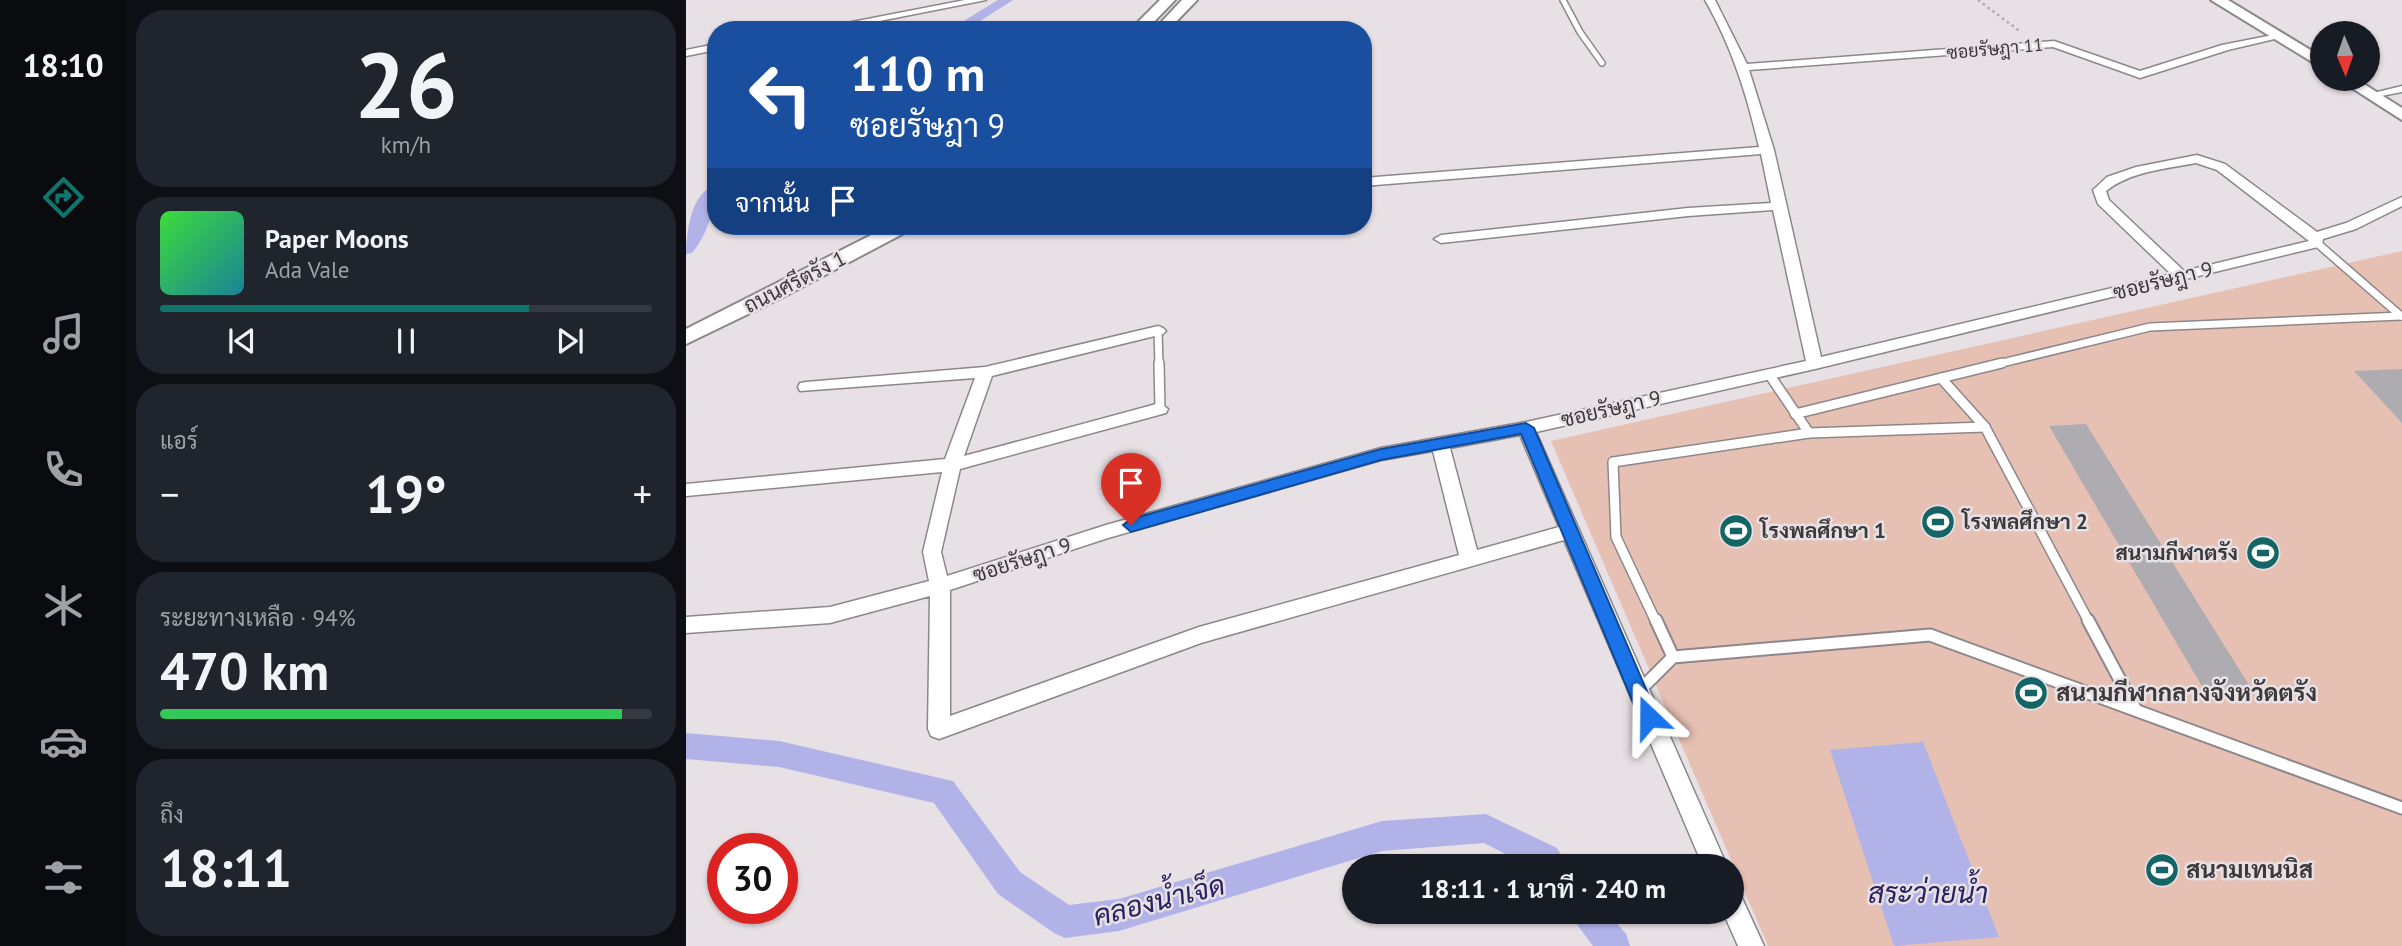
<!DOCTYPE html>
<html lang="th">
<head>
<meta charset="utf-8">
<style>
	body { margin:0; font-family:"PT Sans",Sarabun,sans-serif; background:#20242c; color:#f1f3f6; height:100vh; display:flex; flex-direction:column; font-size:26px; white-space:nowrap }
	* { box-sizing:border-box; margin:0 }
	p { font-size:23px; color:#9ea1a6 }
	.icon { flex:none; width:38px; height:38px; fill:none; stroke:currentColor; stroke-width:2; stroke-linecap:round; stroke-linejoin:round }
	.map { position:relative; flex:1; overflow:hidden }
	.side { display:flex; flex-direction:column; gap:10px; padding:10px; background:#0d0f14; width:560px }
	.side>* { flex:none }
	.banner { position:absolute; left:21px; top:21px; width:665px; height:214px; border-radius:28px; box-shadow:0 2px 5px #0004; background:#1a4fa0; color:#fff; overflow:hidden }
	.needle { width:46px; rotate:178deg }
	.buttons { position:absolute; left:1624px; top:21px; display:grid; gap:14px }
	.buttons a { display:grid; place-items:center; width:70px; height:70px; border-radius:50%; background:#171b24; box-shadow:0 2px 5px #0004; font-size:35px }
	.speed { position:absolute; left:21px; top:833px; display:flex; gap:14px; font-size:35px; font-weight:700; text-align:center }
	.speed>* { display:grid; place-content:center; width:91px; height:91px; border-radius:50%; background:#171b24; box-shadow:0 2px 5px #0004; line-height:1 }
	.speed .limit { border:10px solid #d22; background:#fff; color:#111 }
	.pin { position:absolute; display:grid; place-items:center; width:60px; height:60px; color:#fff; margin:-72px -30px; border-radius:50% 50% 50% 0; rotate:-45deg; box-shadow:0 0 7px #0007 }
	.pin .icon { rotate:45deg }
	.me { position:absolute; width:77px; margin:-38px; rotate:337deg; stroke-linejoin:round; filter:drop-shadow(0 0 5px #0008) }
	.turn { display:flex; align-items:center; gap:24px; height:147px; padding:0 28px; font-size:32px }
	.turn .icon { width:91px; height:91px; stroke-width:2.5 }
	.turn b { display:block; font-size:49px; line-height:60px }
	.then { display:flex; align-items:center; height:66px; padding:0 28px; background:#0003; gap:14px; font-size:26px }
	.big { font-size:52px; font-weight:600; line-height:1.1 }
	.side .tile { flex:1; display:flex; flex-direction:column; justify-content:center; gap:10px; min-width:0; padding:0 24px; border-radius:28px; background:#20242c }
	.side .dial { align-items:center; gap:0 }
	.dial b { font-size:91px; line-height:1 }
	.song { display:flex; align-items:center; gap:21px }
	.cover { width:84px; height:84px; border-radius:10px; background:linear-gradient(135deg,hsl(120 70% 55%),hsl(190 70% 35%)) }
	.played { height:7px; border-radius:4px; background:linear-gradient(90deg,#0f766e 75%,#363941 75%) }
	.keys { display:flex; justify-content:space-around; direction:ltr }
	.heat { display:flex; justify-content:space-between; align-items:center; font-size:38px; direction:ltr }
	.charge { height:10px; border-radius:5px; background:linear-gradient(90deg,#34c759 94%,#363941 0) }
	.trip { position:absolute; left:656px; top:854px; width:402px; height:70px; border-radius:35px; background:#171b24; box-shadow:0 2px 5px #0004; font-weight:600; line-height:70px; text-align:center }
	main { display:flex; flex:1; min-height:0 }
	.dock { display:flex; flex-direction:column; width:126px; justify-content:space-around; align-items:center; background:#090b0e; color:#9ea1a6 }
	.dock .icon { width:49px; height:49px }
	.dock .current { color:#0f766e }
	.dock b { font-size:32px; color:#f1f3f6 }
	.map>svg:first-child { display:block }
	.green { fill:#e6c0b3 }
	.water { fill:#b1b3e8 }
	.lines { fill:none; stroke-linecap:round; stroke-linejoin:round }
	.canal { fill:#b1b3e8; fill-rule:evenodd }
	.building { fill:#aeabb1 }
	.lane-far3-casing { stroke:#8d878b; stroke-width:8 }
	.lane-far2-casing { stroke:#8d878b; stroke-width:10 }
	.lane-far1-casing { stroke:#8d878b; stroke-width:12 }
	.lane-casing { stroke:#8d878b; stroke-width:15 }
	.street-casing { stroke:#8d878b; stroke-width:3 }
	.secondary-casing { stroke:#8d878b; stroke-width:4 }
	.path { stroke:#afaaad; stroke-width:2.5; stroke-dasharray:2.5 3.5; stroke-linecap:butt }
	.lane-far3 { stroke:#fff; stroke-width:5 }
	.lane-far2 { stroke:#fff; stroke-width:7 }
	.lane-far1 { stroke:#fff; stroke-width:9 }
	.lane { stroke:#fff; stroke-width:11 }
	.street { fill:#fff; fill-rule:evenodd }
	.secondary { fill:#fff; fill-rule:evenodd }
	.route { fill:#1a73e8; stroke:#114b97; stroke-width:2 }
	.labels { text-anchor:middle; stroke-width:5; stroke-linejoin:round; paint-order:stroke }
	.far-street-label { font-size:18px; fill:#3c393b; stroke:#e7e0e4 }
	.street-label { font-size:21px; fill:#3c393b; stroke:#e7e0e4 }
	.poi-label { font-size:21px; font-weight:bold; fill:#3c393b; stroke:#e7e0e4; text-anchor:start }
	.near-poi-label { font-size:24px; font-weight:bold; fill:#3c393b; stroke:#e7e0e4; text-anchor:start }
	.near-water-label { font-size:28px; font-style:italic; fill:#292260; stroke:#e7e0e4 }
</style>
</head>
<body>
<main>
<nav class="dock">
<b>18:10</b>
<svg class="icon current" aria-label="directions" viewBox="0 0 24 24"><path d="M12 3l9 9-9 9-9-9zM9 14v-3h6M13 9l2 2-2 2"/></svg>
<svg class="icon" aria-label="music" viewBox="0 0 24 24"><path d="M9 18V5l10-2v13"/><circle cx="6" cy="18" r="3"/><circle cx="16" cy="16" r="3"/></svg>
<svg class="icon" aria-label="phone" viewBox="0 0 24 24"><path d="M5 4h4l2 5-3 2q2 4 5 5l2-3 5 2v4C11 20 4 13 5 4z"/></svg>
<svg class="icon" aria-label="climate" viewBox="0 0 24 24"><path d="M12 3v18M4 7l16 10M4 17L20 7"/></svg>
<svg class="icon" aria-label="car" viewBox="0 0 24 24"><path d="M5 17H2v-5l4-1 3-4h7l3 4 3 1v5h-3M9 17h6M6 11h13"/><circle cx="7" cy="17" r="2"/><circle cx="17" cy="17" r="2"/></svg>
<svg class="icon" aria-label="filters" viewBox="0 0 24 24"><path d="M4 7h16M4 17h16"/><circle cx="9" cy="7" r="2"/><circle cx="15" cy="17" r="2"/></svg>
</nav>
<section class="side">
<div class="tile dial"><b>26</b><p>km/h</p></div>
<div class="tile">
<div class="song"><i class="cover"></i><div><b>Paper Moons</b><p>Ada Vale</p></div></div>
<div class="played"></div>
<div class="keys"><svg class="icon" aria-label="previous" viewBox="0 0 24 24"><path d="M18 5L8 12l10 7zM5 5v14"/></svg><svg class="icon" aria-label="pause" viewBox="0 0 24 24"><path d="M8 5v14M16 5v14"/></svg><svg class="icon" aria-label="next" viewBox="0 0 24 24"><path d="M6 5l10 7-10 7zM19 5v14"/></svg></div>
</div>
<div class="tile"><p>แอร์</p>
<div class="heat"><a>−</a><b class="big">19°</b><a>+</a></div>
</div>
<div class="tile"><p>ระยะทางเหลือ · 94%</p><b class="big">470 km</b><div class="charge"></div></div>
<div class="tile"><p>ถึง</p><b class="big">18:11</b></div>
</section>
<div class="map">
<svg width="1716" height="946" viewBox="0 0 1716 946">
	<rect width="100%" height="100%" fill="#e7e0e4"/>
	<path class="green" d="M 1716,251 L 1716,946 L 1082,946 L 865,441 Z"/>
	<path class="water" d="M 1237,742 L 1313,937 L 1208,946 L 1144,750 Z"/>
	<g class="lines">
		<g class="canal">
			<path d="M 312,0 L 327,0 L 280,30 L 263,30 Z"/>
			<path d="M 30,185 C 30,207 21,235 6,253 L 0,254 C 0,234 5,191 30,185 Z"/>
			<path d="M 0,733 L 93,741 L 267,781 L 334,872 L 383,905 L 433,899 L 696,821 L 800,814 L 871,848 L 882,866 L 843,866 L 798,843 L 696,851 L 433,931 L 379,938 L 368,933 L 312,894 L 248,803 L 93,767 L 0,759 Z"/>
			<path d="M 885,912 L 921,912 L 940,934 L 944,946 L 907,946 L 890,923 Z"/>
		</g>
	</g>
	<g class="building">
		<path d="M 1716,369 L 1716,423 L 1668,371 Z"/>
		<path d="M 1400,424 L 1563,685 L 1517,688 L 1363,426 Z"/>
	</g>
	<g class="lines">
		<g class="lane-far3-casing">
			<path id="lane-far3" d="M 877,0 L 894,32 L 916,63"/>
		</g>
		<g class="lane-far2-casing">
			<g id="lane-far2">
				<path d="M 1631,243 L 1715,316"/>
				<path d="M 472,331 L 473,365"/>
				<path d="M 1308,365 L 1464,327 L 1715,316"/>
			</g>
		</g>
		<g class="lane-far1-casing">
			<g id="lane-far1">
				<path d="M 473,363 L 474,409"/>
				<path d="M 1083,374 L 1123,433"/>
				<path d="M 1255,378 L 1299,427 L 1403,622"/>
				<path d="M 1109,414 L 1316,363"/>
				<path d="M 970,622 L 930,537 L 927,462 L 1123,433 L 1299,427"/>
			</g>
		</g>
		<g class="lane-casing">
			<g id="lane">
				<path d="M 970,620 L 987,657"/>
				<path d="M 1402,620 L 1450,710"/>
				<path d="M 953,691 L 987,657 L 1244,635 L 1716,808"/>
			</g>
		</g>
		<g class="street-casing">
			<g id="street">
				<path d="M 279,0 L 300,0 L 148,30 L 125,30 Z"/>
				<path d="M 1019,0 L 1029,0 L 1061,64 L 1368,41 L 1454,71 L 1536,45 L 1592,34 L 1597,37 L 1542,50 L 1454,78 L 1367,47 L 1063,70 L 1088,150 L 1135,357 L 1485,274 L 1412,204 L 1407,190 L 1421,177 L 1450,167 L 1511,155 L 1539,164 L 1631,232 L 1660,223 L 1716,197 L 1716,206 L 1670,229 L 1637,239 L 1636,246 L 1129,369 L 850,432 L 1041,866 L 1017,866 L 878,540 L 515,643 L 253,739 L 245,736 L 242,729 L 244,596 L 144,623 L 0,633 L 0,617 L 144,607 L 243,581 L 237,552 L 256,472 L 0,496 L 0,484 L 259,459 L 289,378 L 114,391 L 112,387 L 114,383 L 120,382 L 299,367 L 472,326 L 477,328 L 480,331 L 477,334 L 306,376 L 278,456 L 474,403 L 482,409 L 480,413 L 274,469 L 255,552 L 261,576 L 420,525 L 695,448 L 840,422 L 1120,361 L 1087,210 L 1002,216 L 755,243 L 748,239 L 755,235 L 1002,208 L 1085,203 L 1075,154 L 677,186 L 677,178 L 1073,147 C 1061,95 1046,47 1019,0 ZM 1510,163 L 1531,170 L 1623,241 L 1498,271 L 1423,200 L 1420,191 C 1445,171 1480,169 1510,163 ZM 834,435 L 873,527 L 791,550 L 764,448 ZM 747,451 L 773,555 L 513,627 L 264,716 L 264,590 L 422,538 L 695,460 Z"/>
				<path d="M 30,44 L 30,50 L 0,56 L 0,50 Z"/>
				<path d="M 1716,86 L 1716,92 L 1685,98 L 1679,95 Z"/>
				<path d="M 1046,893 L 1055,896 L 1078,946 L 1052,946 L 1037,912 L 1046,912 Z"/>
			</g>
		</g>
		<g class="secondary-casing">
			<g id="secondary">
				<path d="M 474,0 L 489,0 L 460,30 L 444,30 Z"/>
				<path d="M 496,0 L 511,0 L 482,30 L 468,30 Z"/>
				<path d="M 1525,0 L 1542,0 L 1636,57 L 1636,68 Z"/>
				<path d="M 1652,79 L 1670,79 L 1716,108 L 1716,120 Z"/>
				<path d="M 203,226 L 226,226 L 224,230 L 99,296 L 0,344 L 0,329 Z"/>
			</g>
		</g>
		<path class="path" d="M 1292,0 L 1335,32"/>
		<use href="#lane-far3" class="lane-far3"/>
		<use href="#lane-far2" class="lane-far2"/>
		<use href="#lane-far1" class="lane-far1"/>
		<use href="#lane" class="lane"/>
		<use href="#street" class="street"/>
		<use href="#secondary" class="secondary"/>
	</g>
	<path class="route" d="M 840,423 L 848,428 L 972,717 L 970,723 L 963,725 L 956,723 L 953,717 L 835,434 L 695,460 L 445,532 L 437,525 L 445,519 L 695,449 Z"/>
	<defs>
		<g id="stadium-disc" transform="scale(1.75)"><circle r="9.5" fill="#166566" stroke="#e7e0e4"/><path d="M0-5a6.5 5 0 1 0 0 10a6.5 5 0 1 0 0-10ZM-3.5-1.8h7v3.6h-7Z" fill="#fff"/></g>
	</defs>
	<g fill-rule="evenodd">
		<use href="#stadium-disc" x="1252" y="522"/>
		<use href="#stadium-disc" x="1050" y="531"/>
		<use href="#stadium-disc" x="1577" y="553"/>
		<use href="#stadium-disc" x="1345" y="693"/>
		<use href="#stadium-disc" x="1476" y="870"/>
	</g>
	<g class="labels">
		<g class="far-street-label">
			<text transform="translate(1309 49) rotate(-5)" y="6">ซอยรัษฎา 11</text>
		</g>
		<g class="street-label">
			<text transform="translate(1477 281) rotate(-14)" y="7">ซอยรัษฎา 9</text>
			<text transform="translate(109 282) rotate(-27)" y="7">ถนนศรีตรัง 1</text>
			<text transform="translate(925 409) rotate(-13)" y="7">ซอยรัษฎา 9</text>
			<text transform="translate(336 560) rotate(-18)" y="7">ซอยรัษฎา 9</text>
		</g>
		<g class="poi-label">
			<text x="1276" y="529">โรงพลศึกษา 2</text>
			<text x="1074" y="538">โรงพลศึกษา 1</text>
			<text x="1552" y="560" text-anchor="end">สนามกีฬาตรัง</text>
		</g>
		<g class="near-poi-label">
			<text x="1370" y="701">สนามกีฬากลางจังหวัดตรัง</text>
			<text x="1500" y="878">สนามเทนนิส</text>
		</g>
		<g class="near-water-label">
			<text x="1242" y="903">สระว่ายน้ำ</text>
			<text transform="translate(473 900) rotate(-14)" y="10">คลองน้ำเจ็ด</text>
		</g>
	</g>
</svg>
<div class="buttons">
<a><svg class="needle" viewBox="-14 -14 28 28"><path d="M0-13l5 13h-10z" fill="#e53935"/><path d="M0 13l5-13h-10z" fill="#9ea1a6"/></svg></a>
</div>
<div class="speed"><div class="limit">30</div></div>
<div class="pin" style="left:445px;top:525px;background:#d93025"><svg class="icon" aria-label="arrive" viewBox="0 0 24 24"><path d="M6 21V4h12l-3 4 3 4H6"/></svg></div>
<svg class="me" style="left:963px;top:717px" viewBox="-20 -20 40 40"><path d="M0-17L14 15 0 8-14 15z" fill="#1a73e8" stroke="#fff" stroke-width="4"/></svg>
<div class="trip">18:11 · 1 นาที · 240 m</div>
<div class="banner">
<div class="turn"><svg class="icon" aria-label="left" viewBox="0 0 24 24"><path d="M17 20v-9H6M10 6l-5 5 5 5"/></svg><div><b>110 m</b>ซอยรัษฎา 9</div></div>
<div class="then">จากนั้น<svg class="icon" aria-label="arrive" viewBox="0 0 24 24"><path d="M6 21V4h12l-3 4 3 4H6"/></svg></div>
</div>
</div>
</main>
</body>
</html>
